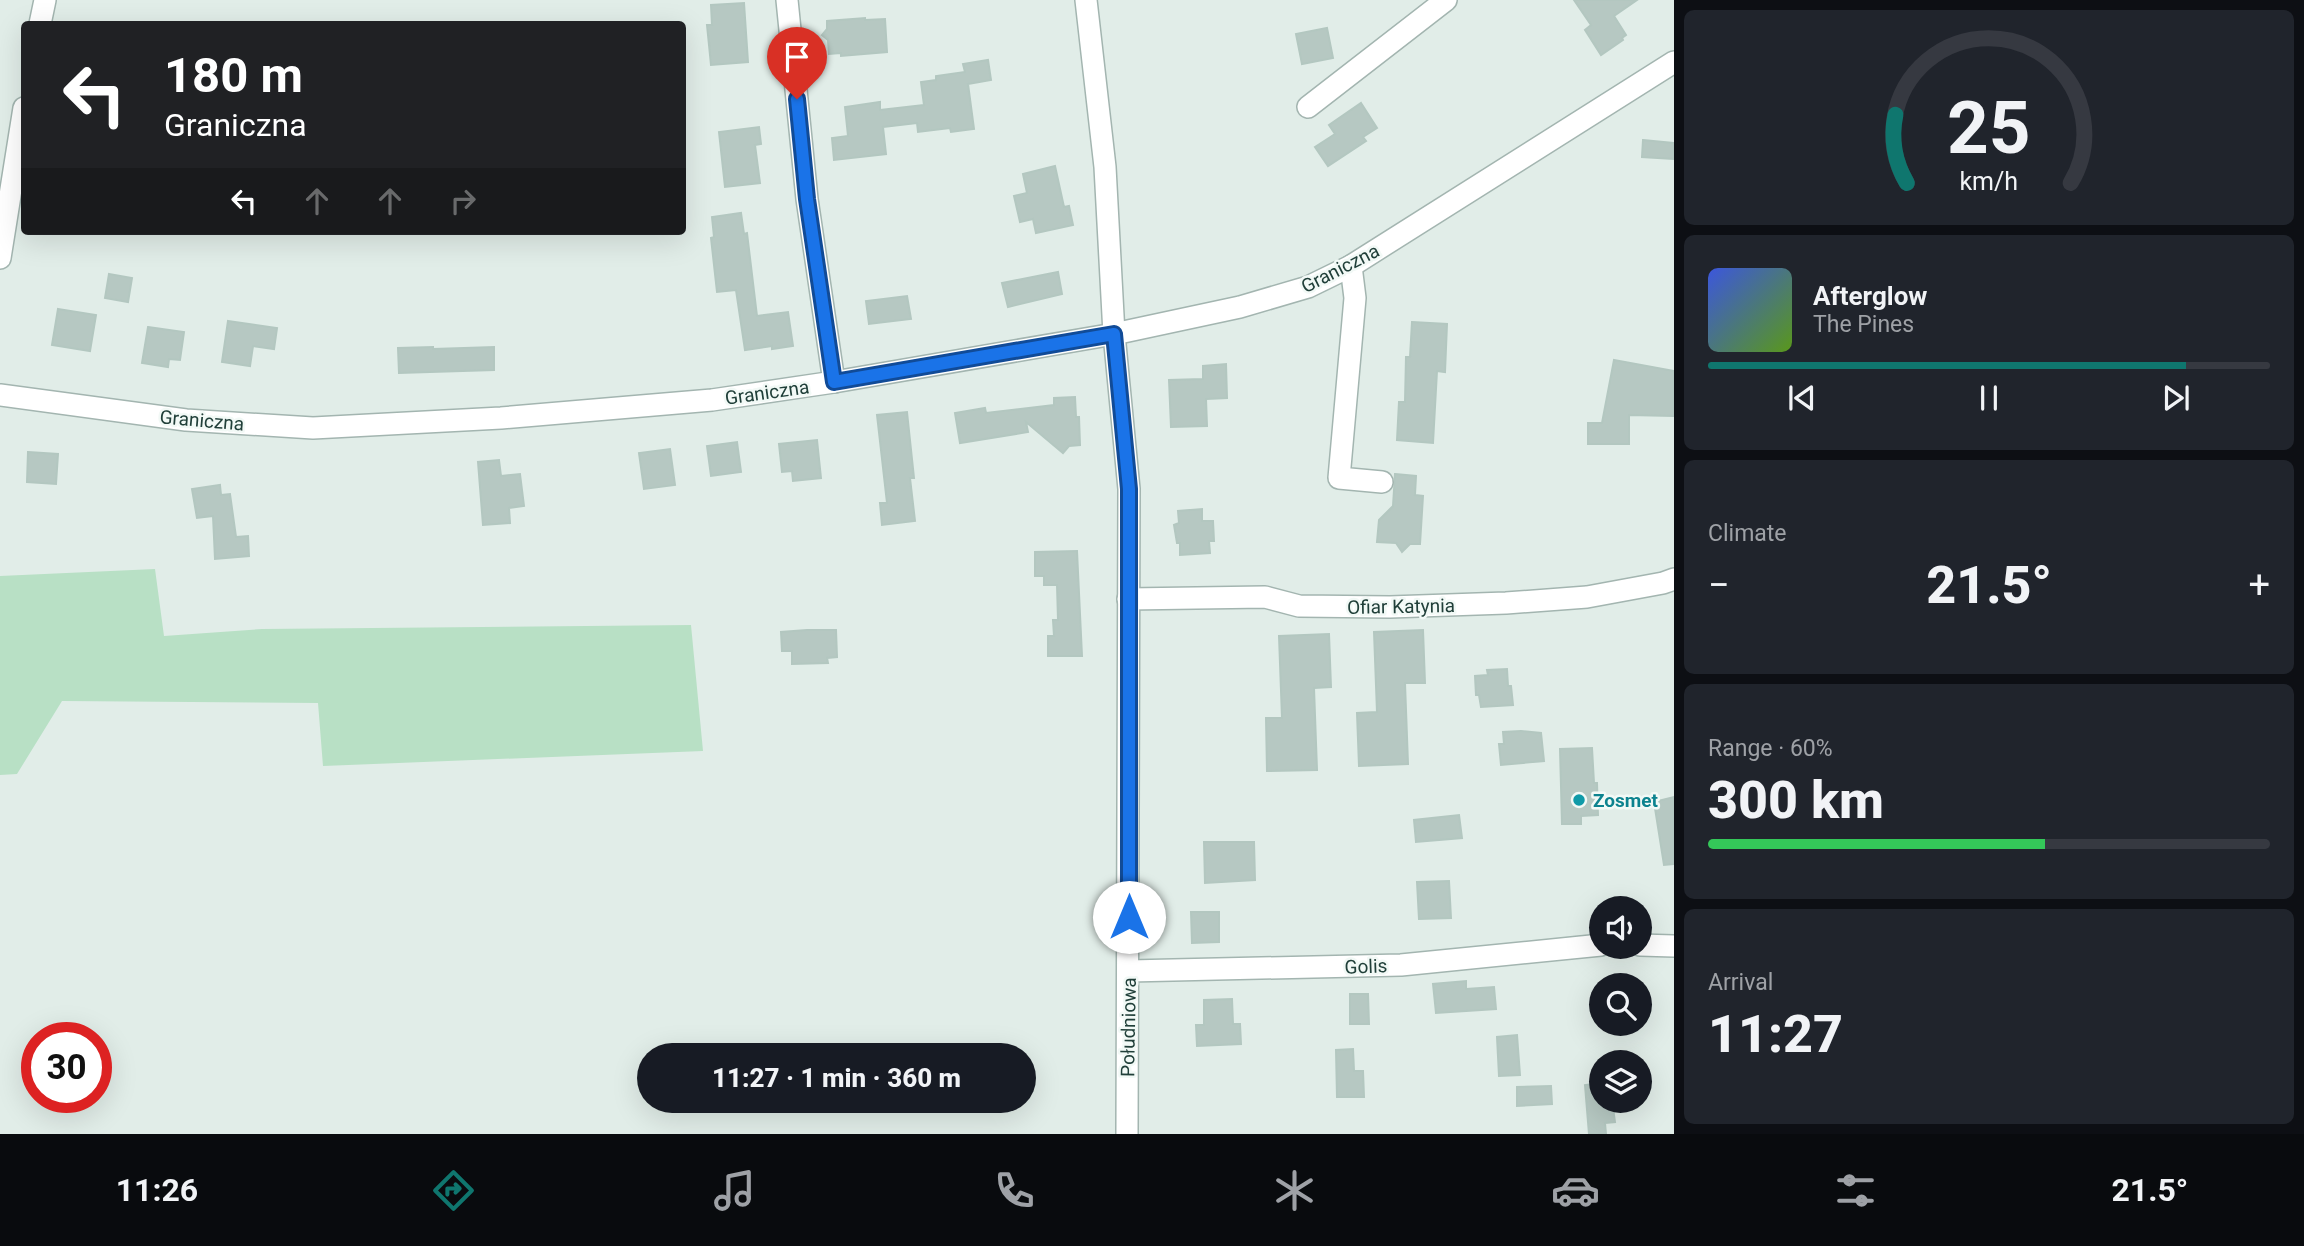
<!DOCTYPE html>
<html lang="en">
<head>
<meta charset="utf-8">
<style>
	body { margin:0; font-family:Roboto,sans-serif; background:#20242c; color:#f1f3f6; height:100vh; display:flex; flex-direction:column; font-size:26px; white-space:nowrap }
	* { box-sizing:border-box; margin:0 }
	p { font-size:23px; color:#9ea1a6 }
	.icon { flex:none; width:38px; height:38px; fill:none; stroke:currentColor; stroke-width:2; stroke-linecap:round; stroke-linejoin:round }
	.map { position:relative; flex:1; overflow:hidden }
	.side { display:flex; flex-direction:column; gap:10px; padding:10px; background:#0d0f14; width:630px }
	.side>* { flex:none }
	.top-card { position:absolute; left:21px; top:21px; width:665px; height:214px; border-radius:7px; box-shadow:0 7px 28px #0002; background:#202124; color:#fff; overflow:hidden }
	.tools { position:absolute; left:1589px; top:896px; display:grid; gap:14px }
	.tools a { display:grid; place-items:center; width:63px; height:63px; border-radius:50%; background:#171b24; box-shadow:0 7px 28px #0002; font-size:35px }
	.speed { position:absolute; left:21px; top:1022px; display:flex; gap:14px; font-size:35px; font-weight:700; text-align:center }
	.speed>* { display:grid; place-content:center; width:91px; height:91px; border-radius:50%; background:#171b24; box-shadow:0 7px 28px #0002; line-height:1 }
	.speed .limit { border:10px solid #d22; background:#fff; color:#111 }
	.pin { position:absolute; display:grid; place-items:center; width:60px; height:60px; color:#fff; margin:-72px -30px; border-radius:50% 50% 50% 0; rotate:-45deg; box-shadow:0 0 7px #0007 }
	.pin .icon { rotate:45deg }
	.me { position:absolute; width:77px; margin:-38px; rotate:0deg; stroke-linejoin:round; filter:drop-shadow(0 0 5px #0008) }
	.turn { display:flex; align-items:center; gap:24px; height:147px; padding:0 28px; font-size:32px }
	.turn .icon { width:91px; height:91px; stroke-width:2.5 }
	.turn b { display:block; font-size:49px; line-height:60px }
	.lanes { display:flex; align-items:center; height:66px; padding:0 28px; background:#0003; justify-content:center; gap:35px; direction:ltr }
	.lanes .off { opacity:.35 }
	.big { font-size:52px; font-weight:800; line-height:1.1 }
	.side .card { flex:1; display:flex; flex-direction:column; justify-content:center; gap:10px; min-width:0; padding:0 24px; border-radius:10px; background:#20242c }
	.side .dial { align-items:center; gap:0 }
	.dial svg { height:182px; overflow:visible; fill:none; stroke:#363941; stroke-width:7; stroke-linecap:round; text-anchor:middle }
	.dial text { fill:#f1f3f6; stroke:none }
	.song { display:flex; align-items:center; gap:21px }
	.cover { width:84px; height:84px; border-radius:10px; background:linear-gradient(135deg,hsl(230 70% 55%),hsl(90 70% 35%)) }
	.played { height:7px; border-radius:4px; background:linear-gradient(90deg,#0f766e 85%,#363941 85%) }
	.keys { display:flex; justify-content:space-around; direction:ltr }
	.heat { display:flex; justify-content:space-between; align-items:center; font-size:38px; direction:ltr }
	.charge { height:10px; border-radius:5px; background:linear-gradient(90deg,#34c759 60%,#363941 0) }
	.trip { position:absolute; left:637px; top:1043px; width:399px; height:70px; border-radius:35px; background:#171b24; box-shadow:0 7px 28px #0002; font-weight:800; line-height:70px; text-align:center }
	.menu { display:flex; height:112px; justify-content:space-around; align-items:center; background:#090b0e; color:#9ea1a6 }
	.menu .icon { width:49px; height:49px }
	.menu .active { color:#0f766e }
	.menu b { font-size:32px; color:#f1f3f6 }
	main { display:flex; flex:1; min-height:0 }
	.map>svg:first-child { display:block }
	.green { fill:#b8e0c5 }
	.building { fill:#b6c8c2; stroke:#b3c7c0; stroke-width:2 }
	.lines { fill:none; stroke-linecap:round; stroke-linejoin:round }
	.minor-casing { stroke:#a3b5b0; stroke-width:24 }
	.minor { stroke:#fff; stroke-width:21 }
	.route-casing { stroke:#114b97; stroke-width:18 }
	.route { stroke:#1a73e8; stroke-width:12 }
	.culture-dot { fill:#0f9aa8; stroke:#f2f9f6; stroke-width:2.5 }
	.labels { text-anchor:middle; stroke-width:5; stroke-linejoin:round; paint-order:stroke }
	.street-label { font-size:19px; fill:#203f39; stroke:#f2f9f6 }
	.culture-label { font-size:19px; font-weight:bold; fill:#0d838f; stroke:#f2f9f6; text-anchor:start }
</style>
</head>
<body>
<main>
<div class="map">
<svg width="1674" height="1134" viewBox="0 0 1674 1134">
	<rect width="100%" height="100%" fill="#e1ede8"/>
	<path class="green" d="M 155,569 L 164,636 L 262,629 L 691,625 L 703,751 L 323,766 L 318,703 L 62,701 L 17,774 L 0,775 L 0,576 Z"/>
	<g class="building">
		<path d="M 1574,0 L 1637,0 L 1614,16 L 1626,35 L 1622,38 L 1623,40 L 1601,55 L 1585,30 L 1591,25 Z"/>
		<path d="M 744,3 L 748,62 L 711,65 L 707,25 L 712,25 L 711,5 Z"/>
		<path d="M 865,18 L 865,20 L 885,19 L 887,52 L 841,56 L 841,53 L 829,54 L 828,40 L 822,35 L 827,29 L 827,21 Z"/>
		<path d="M 1327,28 L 1333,58 L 1302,64 L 1296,34 Z"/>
		<path d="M 988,60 L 991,80 L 968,84 L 974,129 L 951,132 L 950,128 L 918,132 L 917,123 L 883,127 L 886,154 L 834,160 L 832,138 L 848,136 L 845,107 L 880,102 L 880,110 L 924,105 L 921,82 L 936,80 L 936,76 L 965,72 L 963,64 Z"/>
		<path d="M 1361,103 L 1377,128 L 1363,137 L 1366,141 L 1328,166 L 1315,147 L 1335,134 L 1329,125 Z"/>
		<path d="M 759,127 L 761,144 L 755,145 L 760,183 L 725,187 L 719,132 Z"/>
		<path d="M 1643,140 L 1674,143 L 1674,159 L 1642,157 Z"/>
		<path d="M 1055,166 L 1064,207 L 1069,206 L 1073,225 L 1036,233 L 1033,219 L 1020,222 L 1014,196 L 1027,193 L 1023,174 Z"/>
		<path d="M 741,213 L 744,234 L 747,233 L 757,316 L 788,312 L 793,346 L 772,349 L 772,346 L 745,350 L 736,290 L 717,292 L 711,238 L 714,237 L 712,217 Z"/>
		<path d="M 1058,272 L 1062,294 L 1008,307 L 1002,283 Z"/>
		<path d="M 109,274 L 132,278 L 128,302 L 105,298 Z"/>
		<path d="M 907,296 L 911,319 L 869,324 L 866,301 Z"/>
		<path d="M 58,309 L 96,315 L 90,351 L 52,345 Z"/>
		<path d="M 228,321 L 277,328 L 274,349 L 253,346 L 250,366 L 222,362 Z"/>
		<path d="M 1412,322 L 1447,324 L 1445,372 L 1437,371 L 1433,443 L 1397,440 L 1399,402 L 1405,402 L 1406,357 L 1410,357 Z"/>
		<path d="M 148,327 L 184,332 L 180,360 L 169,359 L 168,367 L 142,363 Z"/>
		<path d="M 433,347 L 433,349 L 494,347 L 494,370 L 399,373 L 398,348 Z"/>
		<path d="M 1614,360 L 1674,371 L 1674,416 L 1629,415 L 1629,444 L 1588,444 L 1588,423 L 1602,423 Z"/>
		<path d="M 1226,364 L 1227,398 L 1206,399 L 1207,426 L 1171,427 L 1169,380 L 1203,379 L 1203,366 Z"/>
		<path d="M 1075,397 L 1076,417 L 1079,417 L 1080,445 L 1069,446 L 1063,453 L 1026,422 L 1028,432 L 960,443 L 955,413 L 985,408 L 986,413 L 1054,405 L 1054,398 Z"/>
		<path d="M 907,412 L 914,478 L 910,478 L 915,521 L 882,525 L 880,503 L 887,503 L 877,415 Z"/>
		<path d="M 817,440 L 821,478 L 793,481 L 792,471 L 782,472 L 779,444 Z"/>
		<path d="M 737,442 L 741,472 L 711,476 L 707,446 Z"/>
		<path d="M 670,449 L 675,485 L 644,489 L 639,453 Z"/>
		<path d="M 28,452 L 58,454 L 56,484 L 27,482 Z"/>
		<path d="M 499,460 L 501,476 L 520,474 L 524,506 L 509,508 L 510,523 L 483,525 L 478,462 Z"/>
		<path d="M 1395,474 L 1416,476 L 1415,495 L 1423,496 L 1420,544 L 1410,544 L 1402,552 L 1396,543 L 1377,542 L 1379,520 L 1393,506 Z"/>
		<path d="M 220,485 L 221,495 L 230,494 L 236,537 L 248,536 L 249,556 L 215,559 L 213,516 L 197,518 L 192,489 Z"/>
		<path d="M 1202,509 L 1202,521 L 1213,521 L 1214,541 L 1209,541 L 1210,553 L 1180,555 L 1180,543 L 1177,543 L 1174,525 L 1179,523 L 1178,511 Z"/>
		<path d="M 1077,551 L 1082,656 L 1048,656 L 1048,636 L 1054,636 L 1053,620 L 1058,620 L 1057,585 L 1044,585 L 1044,576 L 1035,576 L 1035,552 Z"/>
		<path d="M 807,630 L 836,630 L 837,657 L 827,658 L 828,663 L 792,664 L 792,651 L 782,651 L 781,632 Z"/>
		<path d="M 1423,630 L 1425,683 L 1405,683 L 1408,764 L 1359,766 L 1357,713 L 1377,712 L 1374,632 Z"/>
		<path d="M 1329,634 L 1331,687 L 1314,688 L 1317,770 L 1267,771 L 1266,718 L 1282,718 L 1279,636 Z"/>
		<path d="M 1507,669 L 1508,686 L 1511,686 L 1513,705 L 1481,707 L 1479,695 L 1476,695 L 1475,676 L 1488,675 L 1487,670 Z"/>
		<path d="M 1521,731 L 1541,733 L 1544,761 L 1501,765 L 1499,744 L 1504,744 L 1503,732 Z"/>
		<path d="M 1592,748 L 1594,783 L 1597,783 L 1598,815 L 1581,816 L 1581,824 L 1562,824 L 1560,749 Z"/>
		<path d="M 1674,797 L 1674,864 L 1664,865 L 1654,802 Z"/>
		<path d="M 1459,815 L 1462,838 L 1416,842 L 1414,820 Z"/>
		<path d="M 1204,842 L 1254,842 L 1255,880 L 1205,883 Z"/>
		<path d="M 1449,881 L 1451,918 L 1419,919 L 1417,882 Z"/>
		<path d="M 1191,912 L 1219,912 L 1219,942 L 1192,943 Z"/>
		<path d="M 1466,981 L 1466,989 L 1494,987 L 1496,1009 L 1436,1013 L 1433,984 Z"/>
		<path d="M 1350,994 L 1368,994 L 1369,1024 L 1350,1024 Z"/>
		<path d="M 1232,999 L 1233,1024 L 1240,1024 L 1241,1044 L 1197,1046 L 1196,1025 L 1204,1025 L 1204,1000 Z"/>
		<path d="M 1517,1035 L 1520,1075 L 1499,1076 L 1497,1037 Z"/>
		<path d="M 1353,1049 L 1354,1071 L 1363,1071 L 1364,1097 L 1337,1097 L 1336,1050 Z"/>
		<path d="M 1601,1083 L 1601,1101 L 1612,1101 L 1615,1122 L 1605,1123 L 1606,1134 L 1589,1134 L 1585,1085 Z"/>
		<path d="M 1551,1086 L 1552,1104 L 1517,1106 L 1517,1087 Z"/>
	</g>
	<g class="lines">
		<g class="minor-casing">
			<g id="minor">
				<path d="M 787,0 L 807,199 L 834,382"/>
				<path d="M 1086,0 L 1105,167 L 1114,334 L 1129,489 L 1127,1134"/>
				<path d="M 40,24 L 45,0"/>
				<path d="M 1308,107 L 1446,0"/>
				<path d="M 0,258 L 24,108"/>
				<path d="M 1351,266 L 1355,298 L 1339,478 L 1382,482"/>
				<path d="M 0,395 L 186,420 L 313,428 L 501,418 L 712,400 L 834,382 L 1114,334 L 1240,307 L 1308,287 L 1351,266 L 1674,62"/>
				<path d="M 1128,599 L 1265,597 L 1299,606 L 1390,607 L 1506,603 L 1587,597 L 1663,583 L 1674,579"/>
				<path d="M 1640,945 L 1674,946"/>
				<path d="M 1129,971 L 1401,965 L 1601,945"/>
			</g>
		</g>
		<use href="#minor" class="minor"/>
	</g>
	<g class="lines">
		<g class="route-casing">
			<path id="route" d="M 797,99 L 807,199 L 834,382 L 1114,334 L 1129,489 L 1129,917"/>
		</g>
		<use href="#route" class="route"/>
	</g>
	<circle class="culture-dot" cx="1579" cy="800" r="7"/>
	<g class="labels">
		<g class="street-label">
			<text transform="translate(1340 268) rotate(-27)" y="7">Graniczna</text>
			<text transform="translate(767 392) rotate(-8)" y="7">Graniczna</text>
			<text transform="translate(202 420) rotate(5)" y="7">Graniczna</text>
			<text transform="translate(1401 606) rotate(-1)" y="7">Ofiar Katynia</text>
			<text transform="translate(1366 966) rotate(-2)" y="7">Golis</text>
			<text transform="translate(1128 1027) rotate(-89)" y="7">Południowa</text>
		</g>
		<g class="culture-label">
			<text x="1593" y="807">Zosmet</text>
		</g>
	</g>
</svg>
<div class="tools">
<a><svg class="icon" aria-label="sound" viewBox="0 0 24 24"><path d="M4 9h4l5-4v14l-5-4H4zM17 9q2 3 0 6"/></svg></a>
<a><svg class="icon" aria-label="search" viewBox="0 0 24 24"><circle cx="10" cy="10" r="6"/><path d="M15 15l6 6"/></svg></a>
<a><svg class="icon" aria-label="layers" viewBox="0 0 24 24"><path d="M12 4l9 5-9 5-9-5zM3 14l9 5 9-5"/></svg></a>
</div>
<div class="speed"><div class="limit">30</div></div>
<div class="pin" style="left:797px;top:99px;background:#d93025"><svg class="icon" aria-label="arrive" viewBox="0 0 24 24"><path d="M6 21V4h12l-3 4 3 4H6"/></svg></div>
<svg class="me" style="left:1129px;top:917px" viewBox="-20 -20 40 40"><circle r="19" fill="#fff"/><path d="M0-13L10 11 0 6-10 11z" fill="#1a73e8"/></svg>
<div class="trip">11:27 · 1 min · 360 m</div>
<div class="top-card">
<div class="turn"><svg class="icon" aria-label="left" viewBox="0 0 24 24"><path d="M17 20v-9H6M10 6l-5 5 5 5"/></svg><div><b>180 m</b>Graniczna</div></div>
<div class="lanes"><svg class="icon" aria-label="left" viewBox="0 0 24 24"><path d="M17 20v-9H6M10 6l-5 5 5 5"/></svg><svg class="icon off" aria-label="ahead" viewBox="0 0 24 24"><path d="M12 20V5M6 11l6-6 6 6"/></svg><svg class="icon off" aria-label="ahead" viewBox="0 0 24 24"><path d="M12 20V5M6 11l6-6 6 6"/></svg><svg class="icon off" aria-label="right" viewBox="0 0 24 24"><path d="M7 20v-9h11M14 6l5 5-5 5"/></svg></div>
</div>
</div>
<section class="side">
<div class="card dial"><svg viewBox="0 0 100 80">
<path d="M14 69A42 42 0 1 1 86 69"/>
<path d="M14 69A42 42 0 0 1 9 39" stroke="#0f766e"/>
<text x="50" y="56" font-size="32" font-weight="700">25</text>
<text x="50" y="72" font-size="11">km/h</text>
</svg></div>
<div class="card">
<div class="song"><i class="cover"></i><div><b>Afterglow</b><p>The Pines</p></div></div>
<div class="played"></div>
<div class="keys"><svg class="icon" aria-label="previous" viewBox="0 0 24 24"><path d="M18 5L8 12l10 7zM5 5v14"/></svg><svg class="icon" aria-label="pause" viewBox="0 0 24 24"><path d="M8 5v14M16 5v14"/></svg><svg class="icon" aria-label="next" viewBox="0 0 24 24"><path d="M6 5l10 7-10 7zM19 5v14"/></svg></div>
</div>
<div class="card"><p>Climate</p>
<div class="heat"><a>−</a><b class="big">21.5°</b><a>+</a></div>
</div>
<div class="card"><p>Range · 60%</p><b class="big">300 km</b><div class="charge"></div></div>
<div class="card"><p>Arrival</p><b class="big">11:27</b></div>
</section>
</main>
<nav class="menu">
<b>11:26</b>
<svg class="icon active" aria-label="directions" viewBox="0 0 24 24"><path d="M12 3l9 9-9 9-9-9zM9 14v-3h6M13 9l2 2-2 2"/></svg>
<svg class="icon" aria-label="music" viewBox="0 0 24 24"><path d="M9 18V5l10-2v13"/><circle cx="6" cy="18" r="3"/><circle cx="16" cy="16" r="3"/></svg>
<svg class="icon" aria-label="phone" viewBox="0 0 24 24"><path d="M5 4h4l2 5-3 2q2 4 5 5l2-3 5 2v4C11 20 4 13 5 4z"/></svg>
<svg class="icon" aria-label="climate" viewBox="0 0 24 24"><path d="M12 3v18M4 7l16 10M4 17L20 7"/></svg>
<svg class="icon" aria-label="car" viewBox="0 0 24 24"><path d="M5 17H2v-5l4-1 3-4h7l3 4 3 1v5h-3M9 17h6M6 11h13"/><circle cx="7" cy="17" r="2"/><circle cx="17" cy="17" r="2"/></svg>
<svg class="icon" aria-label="filters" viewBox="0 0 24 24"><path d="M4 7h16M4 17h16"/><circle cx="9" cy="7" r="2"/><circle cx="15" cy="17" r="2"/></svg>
<b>21.5°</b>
</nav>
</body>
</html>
